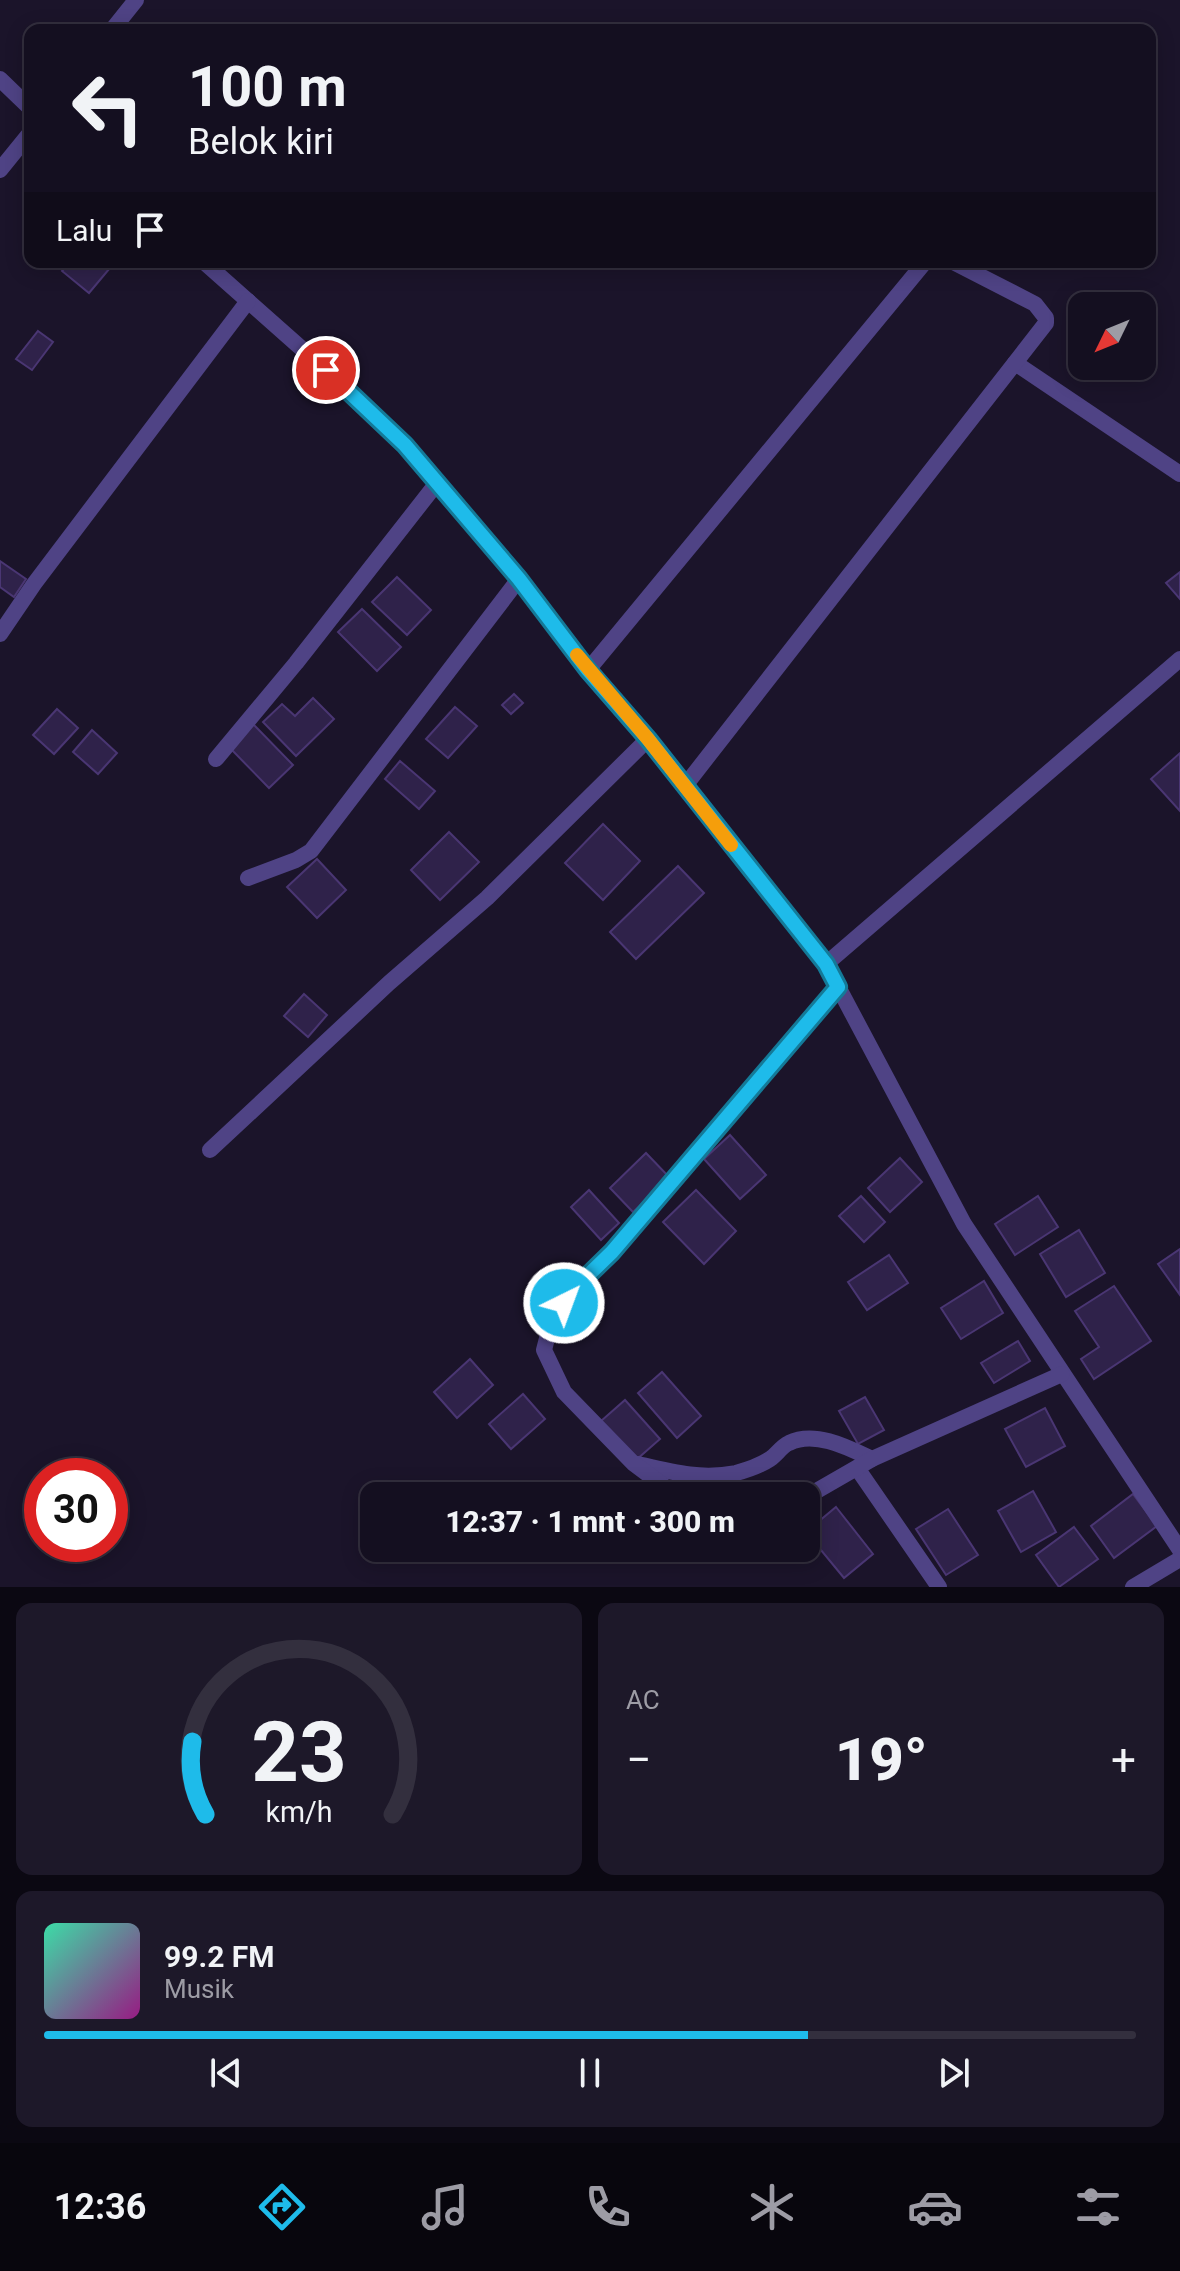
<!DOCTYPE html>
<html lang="id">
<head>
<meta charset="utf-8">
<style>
	body { margin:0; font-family:Roboto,sans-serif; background:#1d1829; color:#f1f3f6; height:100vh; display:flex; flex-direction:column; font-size:30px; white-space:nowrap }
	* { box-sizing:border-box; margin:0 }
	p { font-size:26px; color:#9d9ca5 }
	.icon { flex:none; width:44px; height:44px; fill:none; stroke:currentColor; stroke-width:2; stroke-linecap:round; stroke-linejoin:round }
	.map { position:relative; height:1587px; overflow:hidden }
	.drawer { display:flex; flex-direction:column; gap:16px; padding:16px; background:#0b0812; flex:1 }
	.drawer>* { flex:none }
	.guide { position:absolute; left:24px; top:24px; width:1132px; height:244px; border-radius:16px; box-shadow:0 4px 20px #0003,0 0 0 2px #332f3e; background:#140f20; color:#f1f3f6; overflow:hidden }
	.needle { width:52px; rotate:227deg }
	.buttons { position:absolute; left:1068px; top:292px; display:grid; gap:16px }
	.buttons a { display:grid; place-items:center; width:88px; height:88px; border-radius:16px; background:#140f20; box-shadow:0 4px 20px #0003,0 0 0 2px #332f3e; font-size:40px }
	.speed { position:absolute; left:24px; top:1458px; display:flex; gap:16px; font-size:40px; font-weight:700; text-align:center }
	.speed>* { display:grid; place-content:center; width:104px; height:104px; border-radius:50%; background:#140f20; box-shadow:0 4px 20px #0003,0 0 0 2px #332f3e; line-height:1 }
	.speed .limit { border:12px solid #d22; background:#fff; color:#111 }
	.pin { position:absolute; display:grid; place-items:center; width:68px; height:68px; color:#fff; margin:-34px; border:4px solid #fff; border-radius:50%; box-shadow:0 2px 8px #0007 }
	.me { position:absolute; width:88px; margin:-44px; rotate:42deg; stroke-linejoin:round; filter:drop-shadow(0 0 6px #0008) }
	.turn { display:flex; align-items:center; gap:28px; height:168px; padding:0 32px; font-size:36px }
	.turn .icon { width:104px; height:104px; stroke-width:2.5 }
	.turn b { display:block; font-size:56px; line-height:68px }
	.then { display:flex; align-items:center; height:76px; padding:0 32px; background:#0003; gap:16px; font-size:30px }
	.big { font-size:60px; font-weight:800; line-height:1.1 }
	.drawer .widget { flex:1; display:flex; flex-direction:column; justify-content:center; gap:12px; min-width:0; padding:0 28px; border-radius:16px; background:#1d1829 }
	.drawer .dial { align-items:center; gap:0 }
	.dial svg { height:208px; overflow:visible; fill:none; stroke:#332f3e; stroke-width:7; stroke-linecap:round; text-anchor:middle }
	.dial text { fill:#f1f3f6; stroke:none }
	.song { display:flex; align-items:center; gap:24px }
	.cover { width:96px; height:96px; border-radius:12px; background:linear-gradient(135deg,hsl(160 70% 55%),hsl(310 70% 35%)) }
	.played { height:8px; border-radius:4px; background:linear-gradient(90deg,#1ebbea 70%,#332f3e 70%) }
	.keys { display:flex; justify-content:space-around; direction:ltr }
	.heat { display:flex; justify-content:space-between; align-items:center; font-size:44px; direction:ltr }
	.drawer .tiles { flex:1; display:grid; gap:16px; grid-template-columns:1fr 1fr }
	.widget:last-child { grid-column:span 2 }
	.trip { position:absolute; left:360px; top:1482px; width:460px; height:80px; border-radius:16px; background:#140f20; box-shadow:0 4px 20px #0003,0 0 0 2px #332f3e; font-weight:800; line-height:80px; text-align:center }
	.tabs { display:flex; height:128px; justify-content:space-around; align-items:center; background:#08060d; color:#9d9ca5 }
	.tabs .icon { width:56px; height:56px }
	.tabs .current { color:#1ebbea }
	.tabs b { font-size:36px; color:#f1f3f6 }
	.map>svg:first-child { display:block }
	.building { fill:#2f224a; stroke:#4a3673; stroke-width:2 }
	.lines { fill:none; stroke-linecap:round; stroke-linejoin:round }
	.service { stroke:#4f4385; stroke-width:16 }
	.minor { stroke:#4f4385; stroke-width:16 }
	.route-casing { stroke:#147a98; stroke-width:20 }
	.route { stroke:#1ebbea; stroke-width:14 }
	.slow { stroke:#f59e0b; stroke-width:14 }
</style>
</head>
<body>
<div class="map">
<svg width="1180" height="1587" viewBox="0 0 1180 1587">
	<rect width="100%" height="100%" fill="#1b142a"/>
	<g class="building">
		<path d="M 70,262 L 115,262 L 89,293 L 62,271 Z"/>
		<path d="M 38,331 L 53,342 L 32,370 L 16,359 Z"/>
		<path d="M 0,561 L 26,579 L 14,597 L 0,587 Z"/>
		<path d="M 1180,572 L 1180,599 L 1166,583 Z"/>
		<path d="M 397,577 L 431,610 L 407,635 L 372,602 Z"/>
		<path d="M 362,609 L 401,647 L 377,671 L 338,632 Z"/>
		<path d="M 514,694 L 523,703 L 511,714 L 502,705 Z"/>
		<path d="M 313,698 L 334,719 L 296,756 L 263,722 L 282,704 L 295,716 Z"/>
		<path d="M 455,707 L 477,726 L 448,758 L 426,739 Z"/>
		<path d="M 57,709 L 78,728 L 54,754 L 33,735 Z"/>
		<path d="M 252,723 L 293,765 L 269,788 L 228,746 Z"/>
		<path d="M 92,730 L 117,753 L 98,774 L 73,752 Z"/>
		<path d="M 1180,753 L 1180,811 L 1151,779 Z"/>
		<path d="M 400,761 L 435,791 L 419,809 L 385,779 Z"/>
		<path d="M 603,824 L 640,861 L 603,900 L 565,863 Z"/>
		<path d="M 449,832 L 479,862 L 440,900 L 411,870 Z"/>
		<path d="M 317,859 L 346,890 L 317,918 L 287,887 Z"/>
		<path d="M 678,866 L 704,893 L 636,959 L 610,932 Z"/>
		<path d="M 304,994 L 327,1015 L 308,1037 L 284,1016 Z"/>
		<path d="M 730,1135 L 766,1175 L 740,1199 L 704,1159 Z"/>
		<path d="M 646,1153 L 670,1178 L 633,1212 L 610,1188 Z"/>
		<path d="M 900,1158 L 922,1182 L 890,1212 L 868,1188 Z"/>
		<path d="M 589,1190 L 619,1223 L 601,1240 L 571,1207 Z"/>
		<path d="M 696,1190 L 736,1231 L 704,1264 L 663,1222 Z"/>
		<path d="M 861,1196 L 885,1222 L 864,1242 L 839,1216 Z"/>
		<path d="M 1038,1196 L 1058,1227 L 1015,1255 L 995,1224 Z"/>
		<path d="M 1079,1230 L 1105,1273 L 1066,1297 L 1040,1254 Z"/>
		<path d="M 1180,1249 L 1180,1295 L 1158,1264 Z"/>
		<path d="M 889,1255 L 908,1283 L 867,1310 L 848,1282 Z"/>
		<path d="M 984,1281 L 1003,1313 L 961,1339 L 941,1308 Z"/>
		<path d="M 1114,1286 L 1151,1341 L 1094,1379 L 1081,1359 L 1099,1347 L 1075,1311 Z"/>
		<path d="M 1018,1341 L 1030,1361 L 994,1383 L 981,1363 Z"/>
		<path d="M 470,1359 L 493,1385 L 457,1418 L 434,1392 Z"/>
		<path d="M 662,1372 L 701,1416 L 677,1438 L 638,1393 Z"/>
		<path d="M 523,1394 L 545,1419 L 511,1449 L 489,1424 Z"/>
		<path d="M 865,1397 L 884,1430 L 858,1444 L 839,1411 Z"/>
		<path d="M 625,1400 L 660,1439 L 636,1460 L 601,1421 Z"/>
		<path d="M 1045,1408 L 1065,1446 L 1026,1467 L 1005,1429 Z"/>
		<path d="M 1033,1491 L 1056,1532 L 1021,1552 L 998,1511 Z"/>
		<path d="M 1133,1494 L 1157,1526 L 1114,1558 L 1091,1526 Z"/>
		<path d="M 836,1507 L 873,1554 L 844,1578 L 806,1532 Z"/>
		<path d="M 948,1509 L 978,1555 L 946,1575 L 916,1529 Z"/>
		<path d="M 1074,1527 L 1098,1559 L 1059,1587 L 1036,1555 Z"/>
	</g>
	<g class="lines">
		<g class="service">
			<path d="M 112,30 L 136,0"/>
			<path d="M 826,964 L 1180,659"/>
		</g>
		<g class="minor">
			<path d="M 0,79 L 30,108"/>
			<path d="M 0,170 L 30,133"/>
			<path d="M 204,262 L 345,387 L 405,445 L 519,579 L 588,670 L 648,739 L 826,964 L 964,1224 L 1180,1550"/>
			<path d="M 1015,363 L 1180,474"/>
			<path d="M 0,634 L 34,584 L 248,301"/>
			<path d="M 588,670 L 925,262"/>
			<path d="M 216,759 L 296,663 L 437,483"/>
			<path d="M 684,787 L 1046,323 L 1046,318 L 1035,304 L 953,262"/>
			<path d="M 248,878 L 296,860 L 311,851 L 519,579"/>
			<path d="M 210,1150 L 389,983 L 487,898 L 648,739"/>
			<path d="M 638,1464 C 672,1472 701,1480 736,1473 C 747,1470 761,1465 770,1459 C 777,1454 782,1446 789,1443 C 815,1430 849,1448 872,1459"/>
			<path d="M 857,1468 L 939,1587"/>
			<path d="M 677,1496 L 633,1463 L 564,1392 L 544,1350 L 552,1319 L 576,1287 L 612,1252 L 838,987"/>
			<path d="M 806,1497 L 872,1459 L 1062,1374"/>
			<path d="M 1133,1587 L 1180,1559"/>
		</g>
	</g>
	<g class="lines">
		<g class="route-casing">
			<path id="route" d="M 326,370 L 405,445 L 519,579 L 588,670 L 648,739 L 826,964 L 838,987 L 612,1252 L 576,1287 L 564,1303"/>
		</g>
		<use href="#route" class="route"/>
		<path class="slow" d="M 577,655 L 648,739 L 731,845"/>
	</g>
</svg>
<div class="buttons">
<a><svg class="needle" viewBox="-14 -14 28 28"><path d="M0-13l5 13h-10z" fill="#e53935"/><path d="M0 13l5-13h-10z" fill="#9d9ca5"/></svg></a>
</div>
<div class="speed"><div class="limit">30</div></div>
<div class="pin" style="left:326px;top:370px;background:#d93025"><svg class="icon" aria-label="arrive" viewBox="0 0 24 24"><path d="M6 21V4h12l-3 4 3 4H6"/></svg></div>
<svg class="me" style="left:564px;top:1303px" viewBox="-20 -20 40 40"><circle r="17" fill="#1ebbea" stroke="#fff" stroke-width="3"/><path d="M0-11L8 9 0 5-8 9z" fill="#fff"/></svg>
<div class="trip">12:37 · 1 mnt · 300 m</div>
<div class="guide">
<div class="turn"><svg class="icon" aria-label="left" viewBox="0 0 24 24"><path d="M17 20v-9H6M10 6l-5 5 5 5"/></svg><div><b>100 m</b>Belok kiri</div></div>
<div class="then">Lalu<svg class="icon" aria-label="arrive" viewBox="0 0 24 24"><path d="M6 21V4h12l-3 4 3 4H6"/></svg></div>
</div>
</div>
<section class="drawer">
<div class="tiles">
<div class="widget dial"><svg viewBox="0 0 100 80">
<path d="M14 69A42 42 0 1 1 86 69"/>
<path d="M14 69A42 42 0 0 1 9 41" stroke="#1ebbea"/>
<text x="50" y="56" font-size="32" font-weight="700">23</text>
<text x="50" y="72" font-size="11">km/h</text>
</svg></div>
<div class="widget"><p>AC</p>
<div class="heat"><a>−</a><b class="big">19°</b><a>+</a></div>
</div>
<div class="widget">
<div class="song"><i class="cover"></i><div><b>99.2 FM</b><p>Musik</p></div></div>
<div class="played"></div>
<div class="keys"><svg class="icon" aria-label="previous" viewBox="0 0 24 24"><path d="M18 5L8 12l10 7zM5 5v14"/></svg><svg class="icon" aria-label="pause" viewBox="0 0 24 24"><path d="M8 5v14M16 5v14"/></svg><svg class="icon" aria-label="next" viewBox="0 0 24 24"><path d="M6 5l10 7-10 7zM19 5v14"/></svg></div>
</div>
</div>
</section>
<nav class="tabs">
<b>12:36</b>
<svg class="icon current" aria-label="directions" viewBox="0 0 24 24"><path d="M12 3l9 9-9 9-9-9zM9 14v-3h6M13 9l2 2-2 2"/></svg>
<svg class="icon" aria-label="music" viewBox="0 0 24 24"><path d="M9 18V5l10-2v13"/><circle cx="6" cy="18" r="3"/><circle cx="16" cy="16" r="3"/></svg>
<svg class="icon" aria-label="phone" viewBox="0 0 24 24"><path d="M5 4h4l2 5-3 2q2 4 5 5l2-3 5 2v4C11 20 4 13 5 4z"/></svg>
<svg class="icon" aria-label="climate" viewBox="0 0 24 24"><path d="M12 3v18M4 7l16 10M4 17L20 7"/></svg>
<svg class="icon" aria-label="car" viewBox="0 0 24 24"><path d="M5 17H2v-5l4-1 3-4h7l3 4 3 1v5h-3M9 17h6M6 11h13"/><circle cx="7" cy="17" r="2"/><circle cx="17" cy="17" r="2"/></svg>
<svg class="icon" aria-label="filters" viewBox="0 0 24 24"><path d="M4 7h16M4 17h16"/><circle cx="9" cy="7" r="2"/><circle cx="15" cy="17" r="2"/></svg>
</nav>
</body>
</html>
